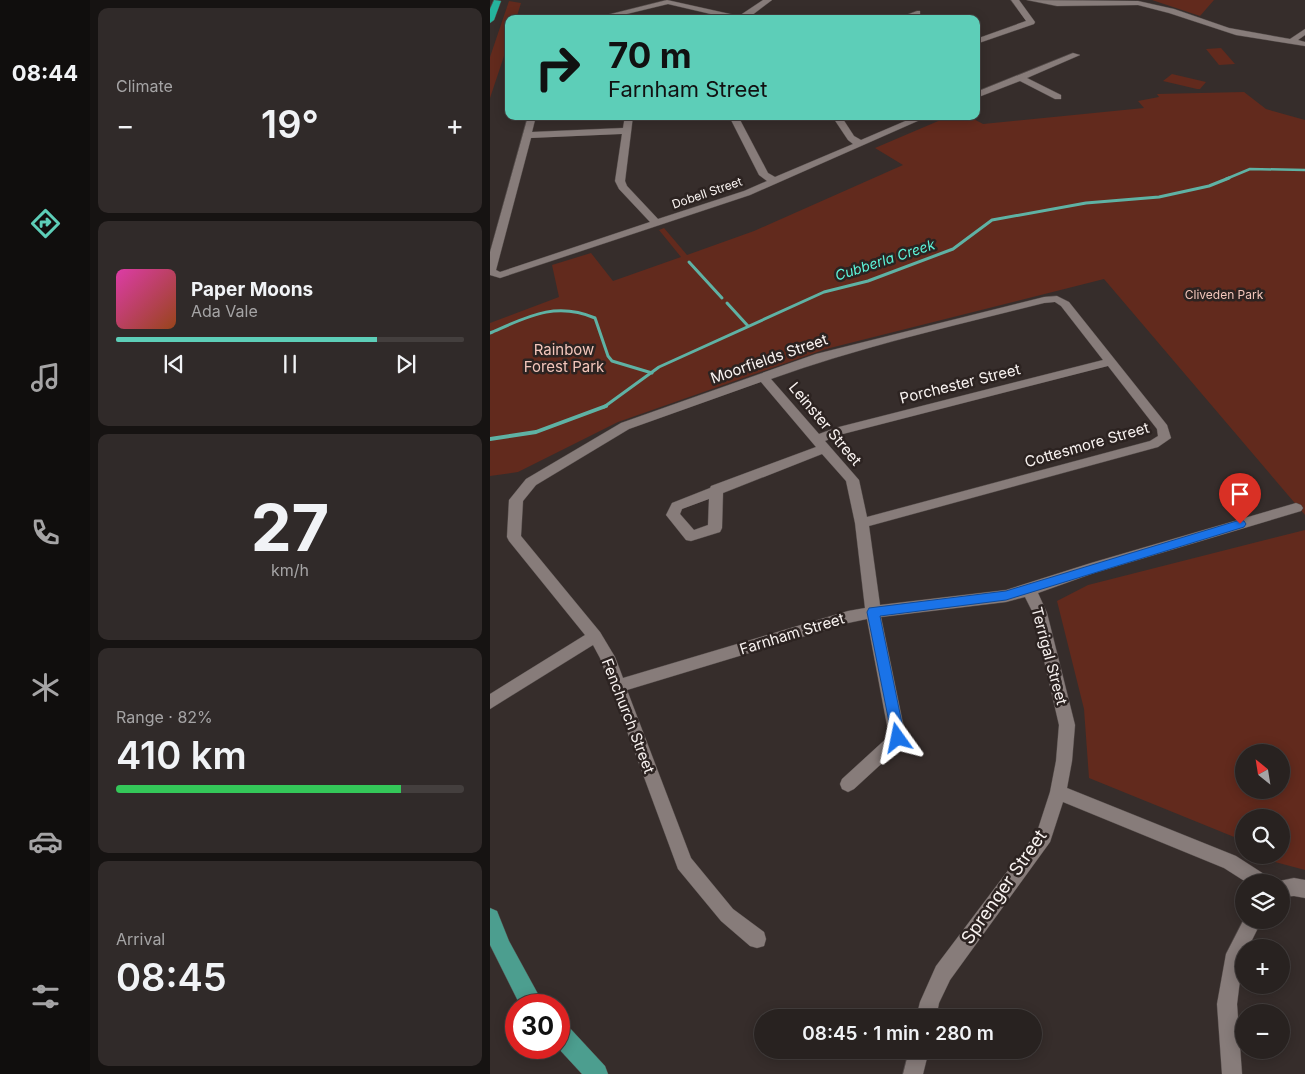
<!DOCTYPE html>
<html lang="en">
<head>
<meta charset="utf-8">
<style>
	body { margin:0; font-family:Inter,sans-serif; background:#302a29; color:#f1f3f6; height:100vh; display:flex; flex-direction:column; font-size:19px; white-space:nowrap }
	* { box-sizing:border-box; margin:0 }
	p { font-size:16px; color:#a5a4a5 }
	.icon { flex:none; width:28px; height:28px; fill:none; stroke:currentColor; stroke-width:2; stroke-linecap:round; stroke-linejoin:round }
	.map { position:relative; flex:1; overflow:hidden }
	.panel { display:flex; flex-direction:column; gap:8px; padding:8px; background:#161312; width:400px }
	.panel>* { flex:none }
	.top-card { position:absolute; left:15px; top:15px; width:475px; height:105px; border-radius:10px; box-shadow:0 2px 12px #0003,0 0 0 1px #443f3e; background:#5dceb8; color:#111; overflow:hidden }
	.needle { width:32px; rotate:330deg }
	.fabs { position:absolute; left:745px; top:744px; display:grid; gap:10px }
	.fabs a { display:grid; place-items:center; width:55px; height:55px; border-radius:50%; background:#282220; box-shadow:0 2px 12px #0003,0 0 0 1px #443f3e; font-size:25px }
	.speed { position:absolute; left:15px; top:994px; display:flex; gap:10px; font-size:25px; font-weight:700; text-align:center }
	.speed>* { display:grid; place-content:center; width:65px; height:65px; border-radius:50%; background:#282220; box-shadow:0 2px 12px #0003,0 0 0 1px #443f3e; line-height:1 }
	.speed .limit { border:8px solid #d22; background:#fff; color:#111 }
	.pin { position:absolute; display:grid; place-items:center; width:42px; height:42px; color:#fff; margin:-51px -21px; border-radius:50% 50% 50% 0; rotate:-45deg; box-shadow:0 0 5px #0007 }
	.pin .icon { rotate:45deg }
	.me { position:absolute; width:55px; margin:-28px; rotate:348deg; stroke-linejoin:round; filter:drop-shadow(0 0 4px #0008) }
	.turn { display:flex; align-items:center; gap:18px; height:105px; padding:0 20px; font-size:22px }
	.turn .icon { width:65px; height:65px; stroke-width:2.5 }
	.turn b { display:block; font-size:35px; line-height:42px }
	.big { font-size:38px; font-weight:600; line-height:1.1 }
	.panel .card { flex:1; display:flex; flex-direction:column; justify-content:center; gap:8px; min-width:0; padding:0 18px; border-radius:10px; background:#302a29 }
	.panel .dial { align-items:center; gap:0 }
	.dial b { font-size:65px; line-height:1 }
	.song { display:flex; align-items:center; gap:15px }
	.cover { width:60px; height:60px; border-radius:8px; background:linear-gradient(135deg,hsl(320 70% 55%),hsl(20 70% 35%)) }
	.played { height:5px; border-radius:2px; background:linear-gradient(90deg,#5dceb8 75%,#443f3e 75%) }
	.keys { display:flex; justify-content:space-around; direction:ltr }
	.heat { display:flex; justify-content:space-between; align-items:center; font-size:28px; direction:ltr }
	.charge { height:8px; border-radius:4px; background:linear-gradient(90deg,#34c759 82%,#443f3e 0) }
	.trip { position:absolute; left:264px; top:1009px; width:288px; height:50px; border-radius:25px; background:#282220; box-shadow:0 2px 12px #0003,0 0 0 1px #443f3e; font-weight:600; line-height:50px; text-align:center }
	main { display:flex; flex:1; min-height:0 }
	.menu { display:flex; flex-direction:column; width:90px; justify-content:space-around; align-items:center; background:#100e0d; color:#a5a4a5 }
	.menu .icon { width:35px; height:35px }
	.menu .active { color:#5dceb8 }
	.menu b { font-size:22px; color:#f1f3f6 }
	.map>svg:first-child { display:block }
	.green { fill:#622a1d; fill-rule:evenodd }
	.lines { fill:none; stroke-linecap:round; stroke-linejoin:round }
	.stream-far2 { stroke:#5fb2a4; stroke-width:2.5 }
	.stream-far1 { stroke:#5fb2a4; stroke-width:3 }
	.stream { stroke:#5fb2a4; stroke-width:4 }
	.minor-casing { stroke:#524a48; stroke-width:1 }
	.major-casing { stroke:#524a48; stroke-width:1 }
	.highway-casing { stroke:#524a48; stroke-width:1 }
	.minor { fill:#877c7a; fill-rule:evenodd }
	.major { fill:#4c9e8f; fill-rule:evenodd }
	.highway { fill:#25b49d; fill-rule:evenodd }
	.route { fill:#1a73e8; stroke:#114b97 }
	.labels { text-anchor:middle; stroke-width:5; stroke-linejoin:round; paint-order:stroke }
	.far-street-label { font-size:12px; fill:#f8f2f0; stroke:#2c2321 }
	.far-park-label { font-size:12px; fill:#f3c6bb; stroke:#2c2321 }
	.far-water-label { font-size:14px; font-style:italic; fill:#5cf3d8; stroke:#2c2321 }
	.park-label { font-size:15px; fill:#f3c6bb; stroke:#2c2321 }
	.street-label { font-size:15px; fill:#f8f2f0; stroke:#2c2321 }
	.near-street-label { font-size:18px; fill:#f8f2f0; stroke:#2c2321 }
</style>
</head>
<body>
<main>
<nav class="menu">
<b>08:44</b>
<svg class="icon active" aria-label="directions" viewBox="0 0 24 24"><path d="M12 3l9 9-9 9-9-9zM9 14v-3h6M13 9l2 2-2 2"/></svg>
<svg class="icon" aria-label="music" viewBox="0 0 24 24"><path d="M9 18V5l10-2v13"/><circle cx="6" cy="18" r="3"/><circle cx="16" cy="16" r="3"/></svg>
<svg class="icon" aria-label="phone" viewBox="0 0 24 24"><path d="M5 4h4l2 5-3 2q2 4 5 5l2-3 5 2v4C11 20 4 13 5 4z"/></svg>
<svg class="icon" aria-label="climate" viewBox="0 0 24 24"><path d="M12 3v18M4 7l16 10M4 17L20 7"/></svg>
<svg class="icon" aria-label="car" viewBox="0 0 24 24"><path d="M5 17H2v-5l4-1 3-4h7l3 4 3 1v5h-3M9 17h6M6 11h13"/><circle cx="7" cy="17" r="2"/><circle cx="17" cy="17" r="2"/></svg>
<svg class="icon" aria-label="filters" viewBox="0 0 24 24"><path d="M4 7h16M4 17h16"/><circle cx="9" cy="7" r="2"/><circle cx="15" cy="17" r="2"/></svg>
</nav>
<section class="panel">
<div class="card"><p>Climate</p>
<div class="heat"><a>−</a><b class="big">19°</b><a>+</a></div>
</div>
<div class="card">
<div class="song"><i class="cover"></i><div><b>Paper Moons</b><p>Ada Vale</p></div></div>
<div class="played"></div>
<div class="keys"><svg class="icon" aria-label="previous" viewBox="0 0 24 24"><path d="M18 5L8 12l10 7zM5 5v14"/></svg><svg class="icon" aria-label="pause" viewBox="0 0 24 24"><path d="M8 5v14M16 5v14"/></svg><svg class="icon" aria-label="next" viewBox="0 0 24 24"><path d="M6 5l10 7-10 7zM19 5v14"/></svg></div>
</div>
<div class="card dial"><b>27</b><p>km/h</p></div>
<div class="card"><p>Range · 82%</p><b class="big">410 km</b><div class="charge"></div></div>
<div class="card"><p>Arrival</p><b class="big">08:45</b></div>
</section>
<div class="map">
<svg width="815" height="1074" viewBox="0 0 815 1074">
	<rect width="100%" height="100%" fill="#362d2b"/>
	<g class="green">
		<path d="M 662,0 L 724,0 L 710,16 Z"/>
		<path d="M 19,1 L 31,3 L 26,19 L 19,19 L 19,41 L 0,98 L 0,57 Z"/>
		<path d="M 731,48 L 745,64 L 729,65 L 716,49 Z"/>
		<path d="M 682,74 L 716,82 L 710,89 L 707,89 L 673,81 Z"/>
		<path d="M 754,92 L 776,109 L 815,120 L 815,515 L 614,279 L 336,349 L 128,422 L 28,472 L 0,476 L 0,323 L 69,297 L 62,265 L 101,253 L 123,281 L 191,257 L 169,230 L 174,228 L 197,255 L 264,231 L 413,165 L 385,148 L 460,116 L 478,116 L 493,124 L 654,108 L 648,101 L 669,97 L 667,94 Z"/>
		<path d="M 815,530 L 815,870 L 785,862 L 774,855 L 791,855 L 791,818 L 754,818 L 754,841 L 599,778 L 594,709 L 567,601 L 598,585 ZM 791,752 L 791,790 L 754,790 L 754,752 Z"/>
	</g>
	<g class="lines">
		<path class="stream-far2" d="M 736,179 L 760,169 L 815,170"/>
		<g class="stream-far1">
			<path d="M 199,262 L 232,298"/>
			<path d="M 237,303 L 258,326"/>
			<path d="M 0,333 C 37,317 65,301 105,318 L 118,356 L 122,361 L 162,373"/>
			<path d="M 114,407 L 169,367 L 334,292 L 378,281 L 463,249 L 502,220 L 596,203 L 669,197 L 719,186 L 739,178"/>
		</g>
		<path class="stream" d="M 0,439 L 46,432 L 116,406"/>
		<g class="minor-casing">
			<g id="minor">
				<path d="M 177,0 L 249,16 L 273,0 L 282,0 L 257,19 L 242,19 L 178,4 L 116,19 L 101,19 Z"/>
				<path d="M 521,0 L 529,0 L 545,22 L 544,24 L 486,44 L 486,39 L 536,21 Z"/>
				<path d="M 537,0 L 648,1 L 684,9 L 739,28 L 800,39 L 815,29 L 815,35 L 808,40 L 815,42 L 815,46 L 746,35 L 679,13 L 648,5 L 567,6 Z"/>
				<path d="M 427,11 L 430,11 L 430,15 L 418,19 L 406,19 Z"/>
				<path d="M 583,53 L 590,55 L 537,78 L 571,95 L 571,99 L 565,99 L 530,81 L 486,98 L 486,92 Z"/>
				<path d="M 38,116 L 46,116 L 42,132 L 133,128 L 135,116 L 143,116 L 135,181 L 137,186 L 168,219 L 254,191 L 277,181 L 269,175 L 239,116 L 248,116 L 278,173 L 285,177 L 363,144 L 358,140 L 342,116 L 351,116 L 364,136 L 371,140 L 427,116 L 439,116 L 260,195 L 10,278 L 0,275 L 0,252 ZM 132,134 L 125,181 L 129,189 L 160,222 L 10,272 L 6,270 L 41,138 Z"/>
				<path d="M 567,296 L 579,302 L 677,425 L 681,438 L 668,447 L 379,526 L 390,605 L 516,590 L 601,563 L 806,503 L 811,505 L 813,508 L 811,511 L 604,573 L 548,593 L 557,613 L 585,725 L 582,761 L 577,788 L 746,856 L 777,876 L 780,882 L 756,882 L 734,868 L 573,802 L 560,842 L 460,980 L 449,1003 L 446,1018 L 426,1018 L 430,1002 L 446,966 L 547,832 L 560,792 L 566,761 L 569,725 L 543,613 L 535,597 L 516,602 L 391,617 L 416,738 L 414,743 L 364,789 L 358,792 L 352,789 L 350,784 L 352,779 L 399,736 L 377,619 L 358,623 L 137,690 L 201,858 L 243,909 L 274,932 L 276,939 L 274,946 L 267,948 L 260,946 L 231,921 L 188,869 L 110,658 L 103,645 L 0,709 L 0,694 L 95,635 L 19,541 L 17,537 L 19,500 L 36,479 L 131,423 L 326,354 L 554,297 ZM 565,302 L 571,306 L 613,360 L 345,428 L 329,434 L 281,379 C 370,347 462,326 554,303 ZM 618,366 L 667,429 L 668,436 L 660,441 L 377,517 L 369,480 L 335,441 L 349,435 ZM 271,382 L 326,447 L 221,486 L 220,488 L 182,503 L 176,515 L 196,540 L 201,541 L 230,532 L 232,528 L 233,493 L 332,454 L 356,481 L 365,523 L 375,608 L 358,611 L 133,678 L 125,657 L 110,632 L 31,536 L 33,501 L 46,485 L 139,429 ZM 219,499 L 218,525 L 204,530 L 190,514 L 192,509 Z"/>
				<path d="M 804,878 L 815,880 L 815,898 L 804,896 L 791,897 L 791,882 L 785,882 Z"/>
				<path d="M 754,919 L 772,920 L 758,948 L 754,948 L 747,1004 L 752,1074 L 732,1074 L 727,1004 L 736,954 Z"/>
				<path d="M 419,1050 L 439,1050 L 433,1074 L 413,1074 Z"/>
			</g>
		</g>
		<g class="major-casing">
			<g id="major">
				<path d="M 0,908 L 7,911 L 19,941 L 54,1005 L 30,1005 L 0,945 Z"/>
				<path d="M 69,1022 L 77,1025 L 115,1066 L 118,1074 L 92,1074 L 68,1048 Z"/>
			</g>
		</g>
		<g class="highway-casing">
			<path id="highway" d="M 4,0 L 11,1 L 4,20 L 0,23 L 0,9 Z"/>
		</g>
		<use href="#minor" class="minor"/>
		<use href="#major" class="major"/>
		<use href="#highway" class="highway"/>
	</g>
	<path class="route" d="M 750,520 L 754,521 L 756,524 L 754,527 L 516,600 L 390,616 L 415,738 L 413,742 L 408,744 L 403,742 L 377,612 L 379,608 L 516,591 Z"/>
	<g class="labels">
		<g class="far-street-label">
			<text transform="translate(217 193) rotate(-19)" y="4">Dobell Street</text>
		</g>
		<g class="far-park-label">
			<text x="734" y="299">Cliveden Park</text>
		</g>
		<g class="far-water-label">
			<text transform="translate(395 260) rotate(-18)" y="5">Cubberla Creek</text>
		</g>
		<g class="park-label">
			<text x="74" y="355">Rainbow<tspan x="74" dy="17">Forest Park</tspan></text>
		</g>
		<g class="street-label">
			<text transform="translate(279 359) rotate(-19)" y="5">Moorfields Street</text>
			<text transform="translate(470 384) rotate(-14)" y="5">Porchester Street</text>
			<text transform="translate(335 424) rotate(50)" y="5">Leinster Street</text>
			<text transform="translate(597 445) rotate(-16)" y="5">Cottesmore Street</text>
			<text transform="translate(302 634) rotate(-17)" y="5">Farnham Street</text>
			<text transform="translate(559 656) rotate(75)" y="5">Terrigal Street</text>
			<text transform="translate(138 716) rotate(69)" y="5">Fenchurch Street</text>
		</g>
		<g class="near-street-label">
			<text transform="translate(514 887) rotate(-55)" y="6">Sprenger Street</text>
		</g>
	</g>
</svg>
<div class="fabs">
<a><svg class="needle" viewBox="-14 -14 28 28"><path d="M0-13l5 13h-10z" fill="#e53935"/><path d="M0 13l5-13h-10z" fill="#a5a4a5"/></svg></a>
<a><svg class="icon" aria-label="search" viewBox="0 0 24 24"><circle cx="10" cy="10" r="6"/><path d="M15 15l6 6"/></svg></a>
<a><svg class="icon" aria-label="layers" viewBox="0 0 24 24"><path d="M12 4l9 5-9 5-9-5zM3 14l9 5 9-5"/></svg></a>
<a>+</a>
<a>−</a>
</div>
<div class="speed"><div class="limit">30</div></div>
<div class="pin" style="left:750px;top:524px;background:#d93025"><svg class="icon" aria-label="arrive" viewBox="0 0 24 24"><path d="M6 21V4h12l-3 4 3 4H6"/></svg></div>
<svg class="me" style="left:408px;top:738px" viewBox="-20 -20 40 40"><path d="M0-17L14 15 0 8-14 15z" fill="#1a73e8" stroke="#fff" stroke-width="4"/></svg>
<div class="trip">08:45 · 1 min · 280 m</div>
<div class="top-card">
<div class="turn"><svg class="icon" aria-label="right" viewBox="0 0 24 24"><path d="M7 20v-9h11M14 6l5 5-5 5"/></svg><div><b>70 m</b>Farnham Street</div></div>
</div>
</div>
</main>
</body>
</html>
